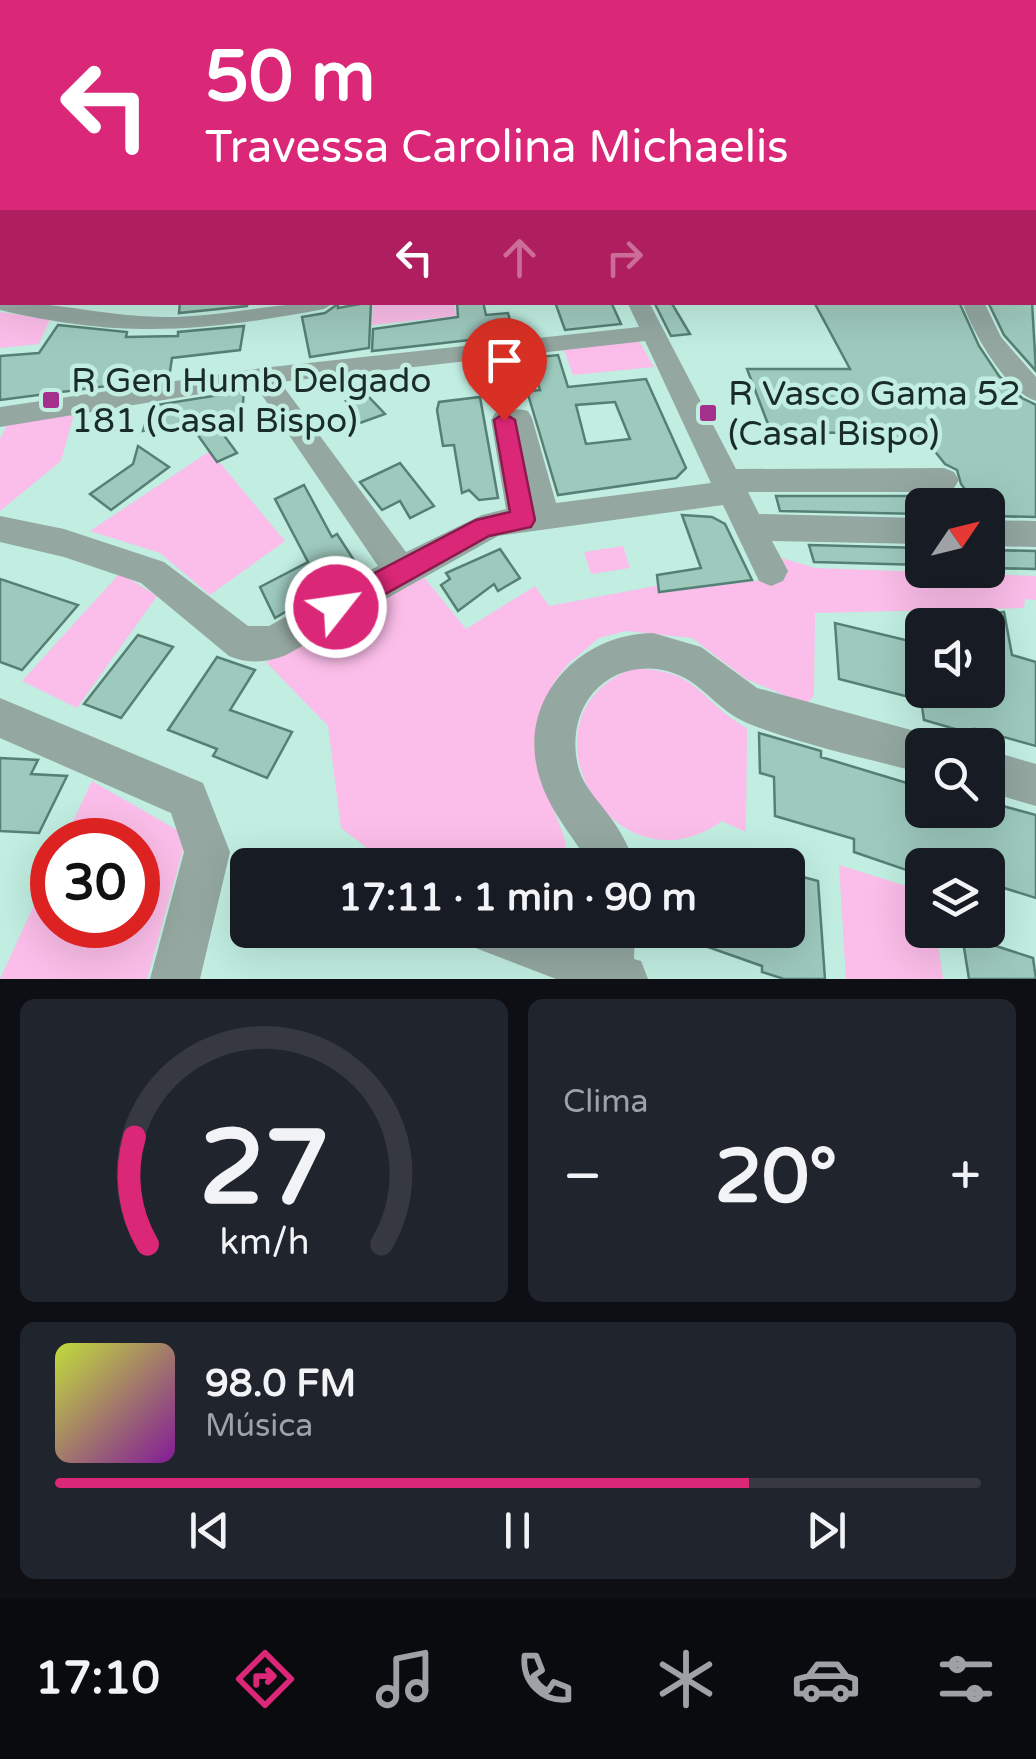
<!DOCTYPE html>
<html lang="pt">
<head>
<meta charset="utf-8">
<style>
	body { margin:0; font-family:"Varela Round",sans-serif; background:#20242c; color:#f1f3f6; height:100vh; display:flex; flex-direction:column; font-size:38px; white-space:nowrap }
	* { box-sizing:border-box; margin:0 }
	p { font-size:32px; color:#9ea1a6 }
	.icon { flex:none; width:55px; height:55px; fill:none; stroke:currentColor; stroke-width:2; stroke-linecap:round; stroke-linejoin:round }
	.map { position:relative; height:979px; overflow:hidden }
	.side { display:flex; flex-direction:column; gap:20px; padding:20px; background:#0d0f14; flex:1 }
	.side>* { flex:none }
	.hud { position:absolute; left:0px; top:0px; width:1038px; height:305px; box-shadow:0 10px 40px #0002; background:#db2777; color:#fff; overflow:hidden }
	.needle { width:65px; rotate:55deg }
	.controls { position:absolute; left:905px; top:488px; display:grid; gap:20px }
	.controls a { display:grid; place-items:center; width:100px; height:100px; border-radius:15px; background:#171b24; box-shadow:0 10px 40px #0002; font-size:50px }
	.speed { position:absolute; left:30px; top:818px; display:flex; gap:20px; font-size:50px; font-weight:700; text-align:center }
	.speed>* { display:grid; place-content:center; width:130px; height:130px; border-radius:50%; background:#171b24; box-shadow:0 10px 40px #0002; line-height:1 }
	.speed .limit { border:15px solid #d22; background:#fff; color:#111 }
	.pin { position:absolute; display:grid; place-items:center; width:85px; height:85px; color:#fff; margin:-102px -42px; border-radius:50% 50% 50% 0; rotate:-45deg; box-shadow:0 0 10px #0007 }
	.pin .icon { rotate:45deg }
	.me { position:absolute; width:110px; margin:-55px; rotate:60deg; stroke-linejoin:round; filter:drop-shadow(0 0 8px #0008) }
	.turn { display:flex; align-items:center; gap:35px; height:210px; padding:0 40px; font-size:45px }
	.turn .icon { width:130px; height:130px; stroke-width:2.5 }
	.turn b { display:block; font-size:70px; line-height:85px }
	.lanes { display:flex; align-items:center; height:95px; padding:0 40px; background:#0003; justify-content:center; gap:50px; direction:ltr }
	.lanes .off { opacity:.35 }
	.big { font-size:75px; font-weight:700; line-height:1.1 }
	.side .tile { flex:1; display:flex; flex-direction:column; justify-content:center; gap:15px; min-width:0; padding:0 35px; border-radius:15px; background:#20242c }
	.side .dial { align-items:center; gap:0 }
	.dial svg { height:260px; overflow:visible; fill:none; stroke:#363941; stroke-width:7; stroke-linecap:round; text-anchor:middle }
	.dial text { fill:#f1f3f6; stroke:none }
	.song { display:flex; align-items:center; gap:30px }
	.cover { width:120px; height:120px; border-radius:15px; background:linear-gradient(135deg,hsl(70 70% 55%),hsl(290 70% 35%)) }
	.played { height:10px; border-radius:5px; background:linear-gradient(90deg,#db2777 75%,#363941 75%) }
	.keys { display:flex; justify-content:space-around; direction:ltr }
	.heat { display:flex; justify-content:space-between; align-items:center; font-size:55px; direction:ltr }
	.side .tiles { flex:1; display:grid; gap:20px; grid-template-columns:1fr 1fr }
	.tile:last-child { grid-column:span 2 }
	.trip { position:absolute; left:230px; top:848px; width:575px; height:100px; border-radius:15px; background:#171b24; box-shadow:0 10px 40px #0002; font-weight:700; line-height:100px; text-align:center }
	.menu { display:flex; height:160px; justify-content:space-around; align-items:center; background:#090b0e; color:#9ea1a6 }
	.menu .icon { width:70px; height:70px }
	.menu .selected { color:#db2777 }
	.menu b { font-size:45px; color:#f1f3f6 }
	.map>svg:first-child { display:block }
	.green { fill:#fbbde9 }
	.building { fill:#9ecabe; stroke:#568075; stroke-width:2.5; fill-rule:evenodd }
	.lines { fill:none; stroke-linecap:round; stroke-linejoin:round }
	.minor { fill:#94a7a1; fill-rule:evenodd }
	.route { fill:#db2777; stroke:#8e194d; stroke-width:2.5 }
	.poi-dot { fill:#a3308b; stroke:#c1eee1; stroke-width:4 }
	.labels { text-anchor:middle; stroke-width:9; stroke-linejoin:round; paint-order:stroke }
	.poi-label { font-size:35px; fill:#1a2c27; stroke:#c1eee1; text-anchor:start }
</style>
</head>
<body>
<div class="map">
<svg width="1036" height="979" viewBox="0 0 1036 979">
	<rect width="100%" height="100%" fill="#c1eee1"/>
	<g class="green">
		<path d="M 373,303 L 454,303 L 456,316 L 372,325 Z"/>
		<path d="M 0,312 L 50,319 L 39,344 L 0,348 Z"/>
		<path d="M 634,341 L 640,343 L 654,367 L 573,375 L 564,350 Z"/>
		<path d="M 74,414 L 61,461 L 0,511 L 0,439 L 7,425 Z"/>
		<path d="M 210,451 L 285,541 L 210,595 L 160,553 L 90,531 Z"/>
		<path d="M 623,546 L 630,568 L 591,574 L 584,552 Z"/>
		<path d="M 782,558 L 815,568 L 1036,576 L 1036,600 L 1025,599 L 1024,608 L 815,613 L 814,696 L 806,704 L 746,679 L 692,638 L 626,631 L 599,638 L 567,665 L 552,685 L 535,739 L 536,764 L 564,837 L 569,865 L 389,865 L 341,828 L 328,726 L 266,662 L 423,576 L 466,629 L 535,586 L 549,606 L 687,580 L 691,588 L 782,578 Z"/>
		<path d="M 120,573 L 157,596 L 77,708 L 22,681 Z"/>
		<path d="M 632,669 C 700,668 698,701 747,728 L 746,832 L 722,821 C 614,899 510,717 632,669 Z"/>
		<path d="M 92,781 L 177,830 L 183,850 L 147,979 L 0,979 L 52,866 L 52,925 L 138,925 L 138,840 L 64,840 Z"/>
		<path d="M 839,865 L 922,891 L 922,930 L 936,930 L 943,979 L 846,979 Z"/>
	</g>
	<g class="building">
		<path d="M 180,302 L 248,302 L 247,306 L 179,313 Z"/>
		<path d="M 371,302 L 369,348 L 310,357 L 302,317 L 325,313 L 338,304 L 338,308 Z"/>
		<path d="M 457,302 L 483,302 L 486,315 L 508,313 L 514,335 L 372,351 L 373,329 L 458,317 Z"/>
		<path d="M 555,302 L 611,302 L 621,324 L 565,330 Z"/>
		<path d="M 654,302 L 671,302 L 690,334 L 671,336 Z"/>
		<path d="M 814,302 L 959,302 L 979,346 L 999,376 L 1022,398 L 1036,405 L 1036,517 L 988,516 L 988,505 L 977,505 L 961,484 L 957,470 L 945,464 L 929,444 L 860,443 L 856,433 L 771,432 L 747,369 L 850,369 Z"/>
		<path d="M 988,302 L 1032,302 L 1036,371 L 1004,335 Z"/>
		<path d="M 58,325 L 127,332 L 126,337 L 178,336 L 178,332 L 244,326 L 240,350 L 172,358 L 169,378 L 0,400 L 0,356 L 39,353 Z"/>
		<path d="M 558,355 L 568,387 L 646,379 L 686,468 L 676,478 L 558,495 L 527,391 L 540,390 L 530,358 ZM 615,402 L 630,439 L 586,444 L 576,405 Z"/>
		<path d="M 244,391 L 242,414 L 212,419 L 237,453 L 217,462 L 190,424 L 143,431 L 150,406 Z"/>
		<path d="M 367,395 L 385,414 L 360,423 L 346,401 Z"/>
		<path d="M 480,397 L 498,498 L 479,500 L 469,490 L 462,493 L 454,445 L 443,446 L 437,410 L 439,402 Z"/>
		<path d="M 138,446 L 169,467 L 111,510 L 90,494 L 133,464 Z"/>
		<path d="M 400,463 L 434,506 L 410,518 L 400,501 L 382,510 L 360,482 Z"/>
		<path d="M 304,485 L 332,537 L 337,534 L 359,568 L 275,618 L 260,587 L 308,562 L 275,499 Z"/>
		<path d="M 776,496 L 922,496 L 922,514 L 780,511 Z"/>
		<path d="M 682,515 L 712,517 L 725,524 L 752,580 L 659,592 L 657,575 L 701,568 Z"/>
		<path d="M 809,545 L 922,548 L 922,565 L 814,562 Z"/>
		<path d="M 500,549 L 520,578 L 498,591 L 494,584 L 458,611 L 441,585 L 450,579 L 446,573 Z"/>
		<path d="M 988,550 L 1036,551 L 1036,569 L 988,568 Z"/>
		<path d="M 0,579 L 78,605 L 22,670 L 0,662 Z"/>
		<path d="M 1004,612 L 1012,655 L 1036,662 L 1036,746 L 975,729 L 976,735 L 924,720 L 921,700 L 839,679 L 835,623 L 922,644 L 922,690 L 1000,690 L 983,615 Z"/>
		<path d="M 138,635 L 173,647 L 121,718 L 84,704 Z"/>
		<path d="M 217,657 L 255,670 L 230,710 L 292,732 L 267,778 L 213,756 L 217,749 L 168,730 Z"/>
		<path d="M 759,733 L 821,751 L 821,757 L 907,783 L 909,810 L 988,810 L 988,802 L 1036,815 L 1036,898 L 988,883 L 988,865 L 914,865 L 915,873 L 854,852 L 854,839 L 775,816 L 774,777 L 760,773 Z"/>
		<path d="M 0,758 L 38,760 L 31,774 L 67,776 L 39,833 L 0,831 Z"/>
		<path d="M 788,873 L 818,881 L 825,979 L 784,979 L 762,972 L 762,966 L 668,933 L 669,930 L 788,930 Z"/>
		<path d="M 962,935 L 1033,958 L 1036,979 L 969,979 Z"/>
	</g>
	<g class="lines">
		<g class="minor">
			<path d="M 0,205 L 2,206 L 2,217 L 0,217 Z"/>
			<path d="M 0,296 L 2,302 C 57,302 110,317 165,317 C 222,317 277,302 335,302 L 324,309 C 202,332 123,339 0,310 Z"/>
			<path d="M 627,302 L 649,302 L 736,469 L 944,468 L 954,472 L 959,480 L 954,488 L 944,492 L 748,492 L 759,514 L 922,518 L 922,544 L 772,541 L 788,571 L 783,581 L 771,586 L 759,581 L 723,505 L 498,536 L 286,655 C 267,663 248,664 229,656 L 141,583 L 64,557 L 0,542 L 0,516 L 64,529 L 164,562 L 248,626 L 269,626 L 378,566 L 255,385 L 0,427 L 0,407 L 262,368 L 639,327 ZM 645,341 L 711,483 L 556,503 L 532,418 L 528,411 C 516,408 507,410 495,413 L 491,420 L 506,509 L 482,515 L 406,552 L 280,382 Z"/>
			<path d="M 962,302 L 984,302 L 1001,337 L 1036,377 L 1036,401 C 1006,392 972,331 962,302 Z"/>
			<path d="M 988,520 L 1036,521 L 1036,547 L 988,546 Z"/>
			<path d="M 653,633 L 701,647 L 757,688 L 922,733 L 936,739 L 939,745 L 922,745 L 922,773 C 865,758 807,746 752,725 C 725,715 712,696 690,681 C 658,661 617,665 593,693 C 576,713 572,741 578,766 C 583,788 603,805 615,824 C 624,837 630,851 636,865 L 590,865 C 573,836 550,812 540,779 C 515,702 577,634 653,633 Z"/>
			<path d="M 0,698 L 203,783 L 230,852 L 200,979 L 150,979 L 184,852 L 171,813 L 0,738 Z"/>
			<path d="M 988,750 L 1036,764 L 1036,806 L 988,792 Z"/>
			<path d="M 466,930 L 557,930 L 586,941 L 587,930 L 635,930 L 634,959 L 641,961 L 648,979 L 556,979 L 473,947 Z"/>
		</g>
	</g>
	<linearGradient id="sky" x2="0" y2="1"><stop stop-color="#9b9bd2"/><stop offset="0.57" stop-color="#e3f7f2"/><stop offset="1" stop-color="#e3f7f2" stop-opacity="0"/></linearGradient>
	<rect width="1036" height="315" fill="url(#sky)"/>
	<path class="route" d="M 504,413 L 515,420 L 535,520 L 531,527 L 489,536 L 346,616 L 336,619 L 327,616 L 323,607 L 327,598 L 476,520 L 510,512 L 494,420 Z"/>
	<g class="poi-dot">
		<rect x="41" y="390" width="20" height="20" rx="5"/>
		<rect x="698" y="403" width="20" height="20" rx="5"/>
	</g>
	<g class="labels">
		<g class="poi-label">
			<text x="71" y="392">R Gen Humb Delgado<tspan x="71" dy="40">181 (Casal Bispo)</tspan></text>
			<text x="728" y="405">R Vasco Gama 52<tspan x="728" dy="40">(Casal Bispo)</tspan></text>
		</g>
	</g>
</svg>
<div class="controls">
<a><svg class="needle" viewBox="-14 -14 28 28"><path d="M0-13l5 13h-10z" fill="#e53935"/><path d="M0 13l5-13h-10z" fill="#9ea1a6"/></svg></a>
<a><svg class="icon" aria-label="sound" viewBox="0 0 24 24"><path d="M4 9h4l5-4v14l-5-4H4zM17 9q2 3 0 6"/></svg></a>
<a><svg class="icon" aria-label="search" viewBox="0 0 24 24"><circle cx="10" cy="10" r="6"/><path d="M15 15l6 6"/></svg></a>
<a><svg class="icon" aria-label="layers" viewBox="0 0 24 24"><path d="M12 4l9 5-9 5-9-5zM3 14l9 5 9-5"/></svg></a>
</div>
<div class="speed"><div class="limit">30</div></div>
<div class="pin" style="left:504px;top:420px;background:#d93025"><svg class="icon" aria-label="arrive" viewBox="0 0 24 24"><path d="M6 21V4h12l-3 4 3 4H6"/></svg></div>
<svg class="me" style="left:336px;top:607px" viewBox="-20 -20 40 40"><circle r="17" fill="#db2777" stroke="#fff" stroke-width="3"/><path d="M0-11L8 9 0 5-8 9z" fill="#fff"/></svg>
<div class="trip">17:11 · 1 min · 90 m</div>
<div class="hud">
<div class="turn"><svg class="icon" aria-label="left" viewBox="0 0 24 24"><path d="M17 20v-9H6M10 6l-5 5 5 5"/></svg><div><b>50 m</b>Travessa Carolina Michaelis</div></div>
<div class="lanes"><svg class="icon" aria-label="left" viewBox="0 0 24 24"><path d="M17 20v-9H6M10 6l-5 5 5 5"/></svg><svg class="icon off" aria-label="ahead" viewBox="0 0 24 24"><path d="M12 20V5M6 11l6-6 6 6"/></svg><svg class="icon off" aria-label="right" viewBox="0 0 24 24"><path d="M7 20v-9h11M14 6l5 5-5 5"/></svg></div>
</div>
</div>
<section class="side">
<div class="tiles">
<div class="tile dial"><svg viewBox="0 0 100 80">
<path d="M14 69A42 42 0 1 1 86 69"/>
<path d="M14 69A42 42 0 0 1 10 36" stroke="#db2777"/>
<text x="50" y="56" font-size="32" font-weight="700">27</text>
<text x="50" y="72" font-size="11">km/h</text>
</svg></div>
<div class="tile"><p>Clima</p>
<div class="heat"><a>−</a><b class="big">20°</b><a>+</a></div>
</div>
<div class="tile">
<div class="song"><i class="cover"></i><div><b>98.0 FM</b><p>Música</p></div></div>
<div class="played"></div>
<div class="keys"><svg class="icon" aria-label="previous" viewBox="0 0 24 24"><path d="M18 5L8 12l10 7zM5 5v14"/></svg><svg class="icon" aria-label="pause" viewBox="0 0 24 24"><path d="M8 5v14M16 5v14"/></svg><svg class="icon" aria-label="next" viewBox="0 0 24 24"><path d="M6 5l10 7-10 7zM19 5v14"/></svg></div>
</div>
</div>
</section>
<nav class="menu">
<b>17:10</b>
<svg class="icon selected" aria-label="directions" viewBox="0 0 24 24"><path d="M12 3l9 9-9 9-9-9zM9 14v-3h6M13 9l2 2-2 2"/></svg>
<svg class="icon" aria-label="music" viewBox="0 0 24 24"><path d="M9 18V5l10-2v13"/><circle cx="6" cy="18" r="3"/><circle cx="16" cy="16" r="3"/></svg>
<svg class="icon" aria-label="phone" viewBox="0 0 24 24"><path d="M5 4h4l2 5-3 2q2 4 5 5l2-3 5 2v4C11 20 4 13 5 4z"/></svg>
<svg class="icon" aria-label="climate" viewBox="0 0 24 24"><path d="M12 3v18M4 7l16 10M4 17L20 7"/></svg>
<svg class="icon" aria-label="car" viewBox="0 0 24 24"><path d="M5 17H2v-5l4-1 3-4h7l3 4 3 1v5h-3M9 17h6M6 11h13"/><circle cx="7" cy="17" r="2"/><circle cx="17" cy="17" r="2"/></svg>
<svg class="icon" aria-label="filters" viewBox="0 0 24 24"><path d="M4 7h16M4 17h16"/><circle cx="9" cy="7" r="2"/><circle cx="15" cy="17" r="2"/></svg>
</nav>
</body>
</html>
